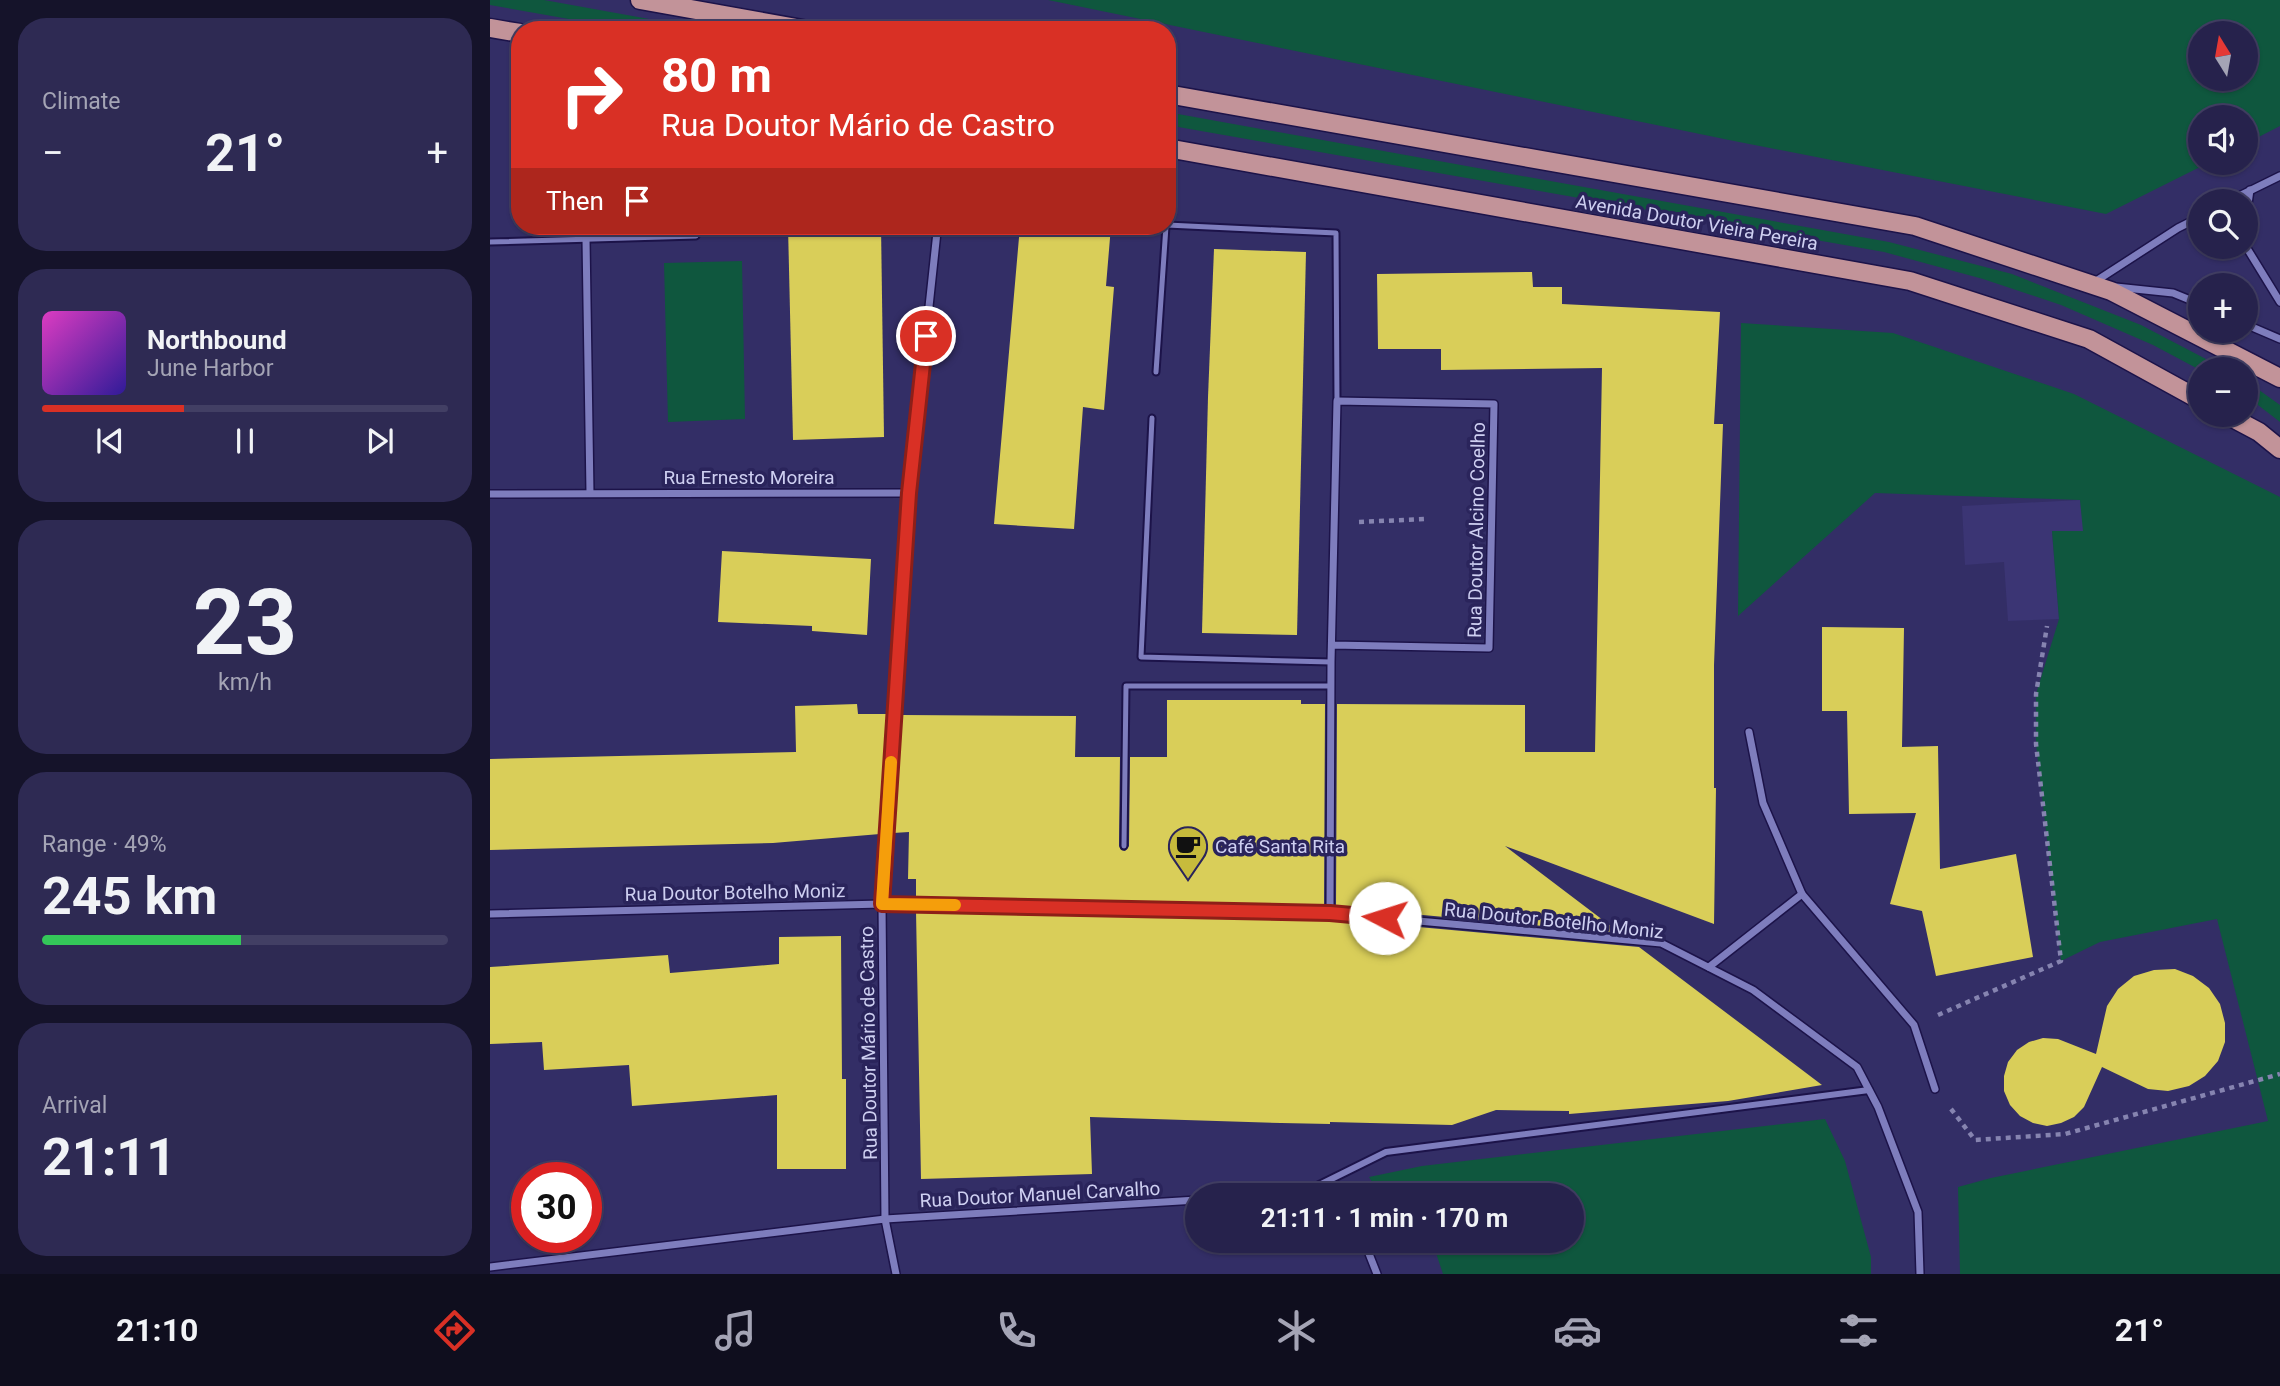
<!DOCTYPE html>
<html lang="en">
<head>
<meta charset="utf-8">
<style>
	body { margin:0; font-family:Roboto,sans-serif; background:#2e2a53; color:#f1f3f6; height:100vh; display:flex; flex-direction:column; font-size:26px; white-space:nowrap }
	* { box-sizing:border-box; margin:0 }
	p { font-size:23px; color:#a4a4b5 }
	.icon { flex:none; width:38px; height:38px; fill:none; stroke:currentColor; stroke-width:2; stroke-linecap:round; stroke-linejoin:round }
	.map { position:relative; flex:1; overflow:hidden }
	.details { display:flex; flex-direction:column; gap:18px; padding:18px; background:#15132a; width:490px }
	.details>* { flex:none }
	.banner { position:absolute; left:21px; top:21px; width:665px; height:214px; border-radius:28px; box-shadow:0 2px 5px #0004,0 0 0 2px #423f64; background:#d93025; color:#fff; overflow:hidden }
	.needle { width:46px; rotate:349deg }
	.controls { position:absolute; left:1698px; top:21px; display:grid; gap:14px }
	.controls a { display:grid; place-items:center; width:70px; height:70px; border-radius:50%; background:#26224c; box-shadow:0 2px 5px #0004,0 0 0 2px #423f64; font-size:35px }
	.speed { position:absolute; left:21px; top:1162px; display:flex; gap:14px; font-size:35px; font-weight:700; text-align:center }
	.speed>* { display:grid; place-content:center; width:91px; height:91px; border-radius:50%; background:#26224c; box-shadow:0 2px 5px #0004,0 0 0 2px #423f64; line-height:1 }
	.speed .limit { border:10px solid #d22; background:#fff; color:#111 }
	.pin { position:absolute; display:grid; place-items:center; width:60px; height:60px; color:#fff; margin:-30px; border:4px solid #fff; border-radius:50%; box-shadow:0 2px 7px #0007 }
	.me { position:absolute; width:77px; margin:-38px; rotate:275deg; stroke-linejoin:round; filter:drop-shadow(0 0 5px #0008) }
	.turn { display:flex; align-items:center; gap:24px; height:147px; padding:0 35px; font-size:32px }
	.turn .icon { width:91px; height:91px; stroke-width:2.5 }
	.turn b { display:block; font-size:49px; line-height:60px }
	.then { display:flex; align-items:center; height:66px; padding:0 35px; background:#0003; gap:14px; font-size:26px }
	.big { font-size:52px; font-weight:700; line-height:1.1 }
	.details .card { flex:1; display:flex; flex-direction:column; justify-content:center; gap:10px; min-width:0; padding:0 24px; border-radius:28px; background:#2e2a53 }
	.details .dial { align-items:center; gap:0 }
	.dial b { font-size:91px; line-height:1 }
	.song { display:flex; align-items:center; gap:21px }
	.cover { width:84px; height:84px; border-radius:10px; background:linear-gradient(135deg,hsl(310 70% 55%),hsl(250 70% 35%)) }
	.played { height:7px; border-radius:4px; background:linear-gradient(90deg,#d93025 35%,#423f64 35%) }
	.keys { display:flex; justify-content:space-around; direction:ltr }
	.heat { display:flex; justify-content:space-between; align-items:center; font-size:38px; direction:ltr }
	.charge { height:10px; border-radius:5px; background:linear-gradient(90deg,#34c759 49%,#423f64 0) }
	.trip { position:absolute; left:695px; top:1183px; width:399px; height:70px; border-radius:35px; background:#26224c; box-shadow:0 2px 5px #0004,0 0 0 2px #423f64; font-weight:700; line-height:70px; text-align:center }
	.tabs { display:flex; height:112px; justify-content:space-around; align-items:center; background:#0f0e1e; color:#a4a4b5 }
	.tabs .icon { width:49px; height:49px }
	.tabs .active { color:#d93025 }
	.tabs b { font-size:32px; color:#f1f3f6 }
	main { display:flex; flex:1; min-height:0 }
	.map>svg:first-child { display:block }
	.built { fill:#3b3574 }
	.green { fill:#0f573e; fill-rule:evenodd }
	.building { fill:#d9ce59 }
	.lines { fill:none; stroke-linecap:round; stroke-linejoin:round }
	.service-casing { stroke:#1c1349; stroke-width:9 }
	.pedestrian-casing { stroke:#1c1349; stroke-width:10 }
	.minor-casing { stroke:#1c1349; stroke-width:10 }
	.primary-casing { stroke:#1c1349; stroke-width:21 }
	.path { stroke:#8684b0; stroke-width:4.5; stroke-dasharray:5 5; stroke-linecap:butt }
	.service { stroke:#7e7dbd; stroke-width:5 }
	.pedestrian { stroke:#7e7dbd; stroke-width:6 }
	.minor { stroke:#7e7dbd; stroke-width:7 }
	.primary { stroke:#c29399; stroke-width:18 }
	.route-casing { stroke:#8d1f18; stroke-width:18 }
	.route { stroke:#d93025; stroke-width:12 }
	.slow { stroke:#f59e0b; stroke-width:12 }
	.labels { text-anchor:middle; stroke-width:7; stroke-linejoin:round; paint-order:stroke }
	.street-label { font-size:19px; fill:#cecff1; stroke:#2a245b }
	.poi-label { font-size:19px; fill:#cecff1; stroke:#2a245b; text-anchor:start }
</style>
</head>
<body>
<main>
<section class="details">
<div class="card"><p>Climate</p>
<div class="heat"><a>−</a><b class="big">21°</b><a>+</a></div>
</div>
<div class="card">
<div class="song"><i class="cover"></i><div><b>Northbound</b><p>June Harbor</p></div></div>
<div class="played"></div>
<div class="keys"><svg class="icon" aria-label="previous" viewBox="0 0 24 24"><path d="M18 5L8 12l10 7zM5 5v14"/></svg><svg class="icon" aria-label="pause" viewBox="0 0 24 24"><path d="M8 5v14M16 5v14"/></svg><svg class="icon" aria-label="next" viewBox="0 0 24 24"><path d="M6 5l10 7-10 7zM19 5v14"/></svg></div>
</div>
<div class="card dial"><b>23</b><p>km/h</p></div>
<div class="card"><p>Range · 49%</p><b class="big">245 km</b><div class="charge"></div></div>
<div class="card"><p>Arrival</p><b class="big">21:11</b></div>
</section>
<div class="map">
<svg width="1790" height="1274" viewBox="0 0 1790 1274">
	<rect width="100%" height="100%" fill="#332e66"/>
	<path class="built" d="M 1590,500 L 1594,531 L 1562,532 L 1569,619 L 1518,621 L 1514,562 L 1475,565 L 1472,506 Z"/>
	<g class="green">
		<path d="M 0,0 L 54,0 L 220,30 L 141,30 L 0,5 Z"/>
		<path d="M 558,0 L 1790,0 L 1790,126 L 1755,144 L 1755,117 L 1710,117 L 1710,163 L 1718,163 L 1616,214 L 1239,140 ZM 1755,33 L 1755,79 L 1710,79 L 1710,33 Z"/>
		<path d="M 677,112 L 1399,242 L 1522,274 L 1651,325 L 1735,369 L 1710,370 L 1663,345 L 1571,305 L 1493,279 L 1394,252 L 677,125 Z"/>
		<path d="M 252,261 L 255,419 L 178,422 L 174,263 Z"/>
		<path d="M 1251,323 L 1403,333 L 1584,394 L 1790,497 L 1790,1274 L 1470,1274 L 1468,1187 L 1501,1178 L 1778,1121 L 1727,919 L 1610,942 L 1571,961 L 1546,744 L 1546,694 L 1569,619 L 1562,531 L 1593,531 L 1590,500 L 1385,493 L 1248,616 Z"/>
		<path d="M 1755,380 L 1790,405 L 1790,422 L 1755,395 Z"/>
		<path d="M 1335,1119 L 1355,1161 L 1381,1257 L 1381,1274 L 953,1274 L 942,1241 L 1082,1241 L 1082,1195 L 890,1195 L 879,1177 L 932,1166 Z"/>
	</g>
	<g class="building">
		<path d="M 298,226 L 391,226 L 394,437 L 303,440 Z"/>
		<path d="M 530,226 L 621,226 L 616,286 L 624,287 L 614,410 L 593,407 L 584,529 L 504,524 Z"/>
		<path d="M 724,249 L 816,252 L 807,635 L 712,633 L 718,397 Z"/>
		<path d="M 1042,272 L 1043,287 L 1072,287 L 1072,304 L 1230,312 L 1224,424 L 1233,424 L 1224,665 L 1224,788 L 1226,788 L 1224,924 L 1015,846 L 1130,933 L 846,907 L 847,704 L 1035,705 L 1035,752 L 1105,752 L 1112,368 L 951,370 L 951,349 L 888,349 L 887,274 Z"/>
		<path d="M 232,551 L 381,559 L 377,635 L 322,631 L 322,626 L 228,622 Z"/>
		<path d="M 1332,627 L 1414,628 L 1412,747 L 1448,746 L 1450,869 L 1526,854 L 1543,957 L 1446,976 L 1432,911 L 1400,904 L 1426,813 L 1359,814 L 1357,711 L 1332,711 Z"/>
		<path d="M 677,700 L 811,700 L 811,704 L 835,704 L 834,907 L 426,899 L 426,879 L 418,879 L 419,832 L 403,833 L 411,715 L 586,716 L 585,757 L 630,757 L 629,846 L 631,850 L 635,851 L 639,846 L 640,757 L 677,757 Z"/>
		<path d="M 367,704 L 368,714 L 398,714 L 390,834 L 283,843 L 0,850 L 0,759 L 306,752 L 305,706 Z"/>
		<path d="M 426,911 L 840,919 L 1149,947 L 1332,1085 L 1238,1101 L 1079,1114 L 1079,1111 L 1006,1110 L 962,1125 L 840,1122 L 840,1124 L 791,1123 L 600,1117 L 602,1174 L 431,1179 Z"/>
		<path d="M 351,936 L 352,1079 L 356,1079 L 356,1169 L 287,1169 L 287,1095 L 142,1106 L 139,1065 L 54,1070 L 52,1042 L 0,1044 L 0,967 L 178,955 L 180,973 L 289,964 L 289,937 Z"/>
		<path d="M 1685,969 L 1703,976 L 1719,988 L 1730,1004 L 1735,1023 L 1735,1042 L 1728,1061 L 1715,1076 L 1699,1086 L 1678,1091 L 1658,1089 L 1612,1067 L 1594,1107 L 1584,1117 L 1571,1123 L 1557,1126 L 1543,1123 L 1530,1116 L 1520,1105 L 1514,1091 L 1514,1076 L 1518,1062 L 1527,1050 L 1539,1042 L 1553,1038 L 1568,1039 L 1606,1054 L 1617,1006 L 1628,989 L 1644,976 L 1664,970 Z"/>
	</g>
	<g class="lines">
		<g class="service-casing">
			<g id="service">
				<path d="M 677,225 L 846,233 L 847,401"/>
				<path d="M 0,242 L 206,236"/>
				<path d="M 666,372 L 676,226"/>
				<path d="M 662,418 L 651,657 L 841,662"/>
				<path d="M 634,846 L 636,686 L 841,686"/>
			</g>
		</g>
		<g class="pedestrian-casing">
			<path id="pedestrian" d="M 811,1194 L 896,1152 L 1379,1090"/>
		</g>
		<g class="minor-casing">
			<g id="minor">
				<path d="M 1739,201 L 1790,176"/>
				<path d="M 1755,225 L 1760,190"/>
				<path d="M 96,239 L 100,493"/>
				<path d="M 1755,245 L 1790,302"/>
				<path d="M 1603,283 L 1688,228 L 1710,217"/>
				<path d="M 1626,287 L 1683,293 L 1710,304"/>
				<path d="M 1755,324 L 1790,339"/>
				<path d="M 0,494 L 419,493"/>
				<path d="M 1259,732 L 1273,803 L 1312,894 L 1424,1025 L 1445,1089"/>
				<path d="M 840,913 L 841,662 L 847,401 L 1004,404 L 999,648 L 842,645"/>
				<path d="M 0,914 L 392,904 L 840,913 L 1171,943 L 1263,990 L 1367,1067 L 1388,1107 L 1428,1212 L 1430,1274"/>
				<path d="M 1219,967 L 1312,894"/>
				<path d="M 796,1195 L 819,1195"/>
				<path d="M 874,1241 L 887,1274"/>
				<path d="M 0,1267 L 395,1219 L 707,1200"/>
				<path d="M 406,1274 L 395,1219 L 392,904 L 419,493 L 447,232 L 445,226"/>
			</g>
		</g>
		<g class="primary-casing">
			<g id="primary">
				<path d="M 150,0 L 318,30"/>
				<path d="M 0,28 L 30,33"/>
				<path d="M 677,94 L 1425,226 L 1621,291 L 1790,378"/>
				<path d="M 677,148 L 1420,281 L 1599,339 L 1710,400"/>
				<path d="M 1737,415 L 1769,432 L 1790,449"/>
			</g>
		</g>
		<g class="path">
			<path d="M 869,522 L 935,519"/>
			<path d="M 1448,1015 L 1571,961 L 1546,744 L 1546,694 L 1557,626"/>
			<path d="M 1461,1109 L 1485,1140 L 1575,1134 L 1790,1074"/>
		</g>
		<use href="#service" class="service"/>
		<use href="#pedestrian" class="pedestrian"/>
		<use href="#minor" class="minor"/>
		<use href="#primary" class="primary"/>
	</g>
	<g class="lines">
		<g class="route-casing">
			<path id="route" d="M 436,336 L 419,493 L 392,904 L 840,913 L 895,918"/>
		</g>
		<use href="#route" class="route"/>
		<path class="slow" d="M 401,762 L 392,904 L 465,905"/>
	</g>
	<defs>
		<g id="cafe-pin" transform="scale(2.0125)"><path d="M0 17L-7.5 6A9.5 9.5 0 1 1 7.5 6Z" fill="#c7bb3c" stroke="#2a245b"/><path d="M-5.5-4.5H6V0H3Q3 3.5 0 3.5H-2.5Q-5.5 3.5-5.5 0ZM3-3.2v2h1.7v-2ZM-6 4.5H4V6H-6Z" fill="#111"/></g>
	</defs>
	<g fill-rule="evenodd">
		<use href="#cafe-pin" x="698" y="846"/>
	</g>
	<g class="labels">
		<g class="street-label">
			<text transform="translate(1207 222) rotate(10)" y="7">Avenida Doutor Vieira Pereira</text>
			<text x="259" y="484">Rua Ernesto Moreira</text>
			<text transform="translate(986 530) rotate(-89)" y="7">Rua Doutor Alcino Coelho</text>
			<text transform="translate(245 892) rotate(-1)" y="7">Rua Doutor Botelho Moniz</text>
			<text transform="translate(1064 920) rotate(6)" y="7">Rua Doutor Botelho Moniz</text>
			<text transform="translate(378 1043) rotate(-91)" y="7">Rua Doutor Mário de Castro</text>
			<text transform="translate(550 1194) rotate(-3)" y="7">Rua Doutor Manuel Carvalho</text>
		</g>
		<g class="poi-label">
			<text x="725" y="853">Café Santa Rita</text>
		</g>
	</g>
</svg>
<div class="controls">
<a><svg class="needle" viewBox="-14 -14 28 28"><path d="M0-13l5 13h-10z" fill="#e53935"/><path d="M0 13l5-13h-10z" fill="#a4a4b5"/></svg></a>
<a><svg class="icon" aria-label="sound" viewBox="0 0 24 24"><path d="M4 9h4l5-4v14l-5-4H4zM17 9q2 3 0 6"/></svg></a>
<a><svg class="icon" aria-label="search" viewBox="0 0 24 24"><circle cx="10" cy="10" r="6"/><path d="M15 15l6 6"/></svg></a>
<a>+</a>
<a>−</a>
</div>
<div class="speed"><div class="limit">30</div></div>
<div class="pin" style="left:436px;top:336px;background:#d93025"><svg class="icon" aria-label="arrive" viewBox="0 0 24 24"><path d="M6 21V4h12l-3 4 3 4H6"/></svg></div>
<svg class="me" style="left:895px;top:918px" viewBox="-20 -20 40 40"><circle r="19" fill="#fff"/><path d="M0-13L10 11 0 6-10 11z" fill="#d93025"/></svg>
<div class="trip">21:11 · 1 min · 170 m</div>
<div class="banner">
<div class="turn"><svg class="icon" aria-label="right" viewBox="0 0 24 24"><path d="M7 20v-9h11M14 6l5 5-5 5"/></svg><div><b>80 m</b>Rua Doutor Mário de Castro</div></div>
<div class="then">Then<svg class="icon" aria-label="arrive" viewBox="0 0 24 24"><path d="M6 21V4h12l-3 4 3 4H6"/></svg></div>
</div>
</div>
</main>
<nav class="tabs">
<b>21:10</b>
<svg class="icon active" aria-label="directions" viewBox="0 0 24 24"><path d="M12 3l9 9-9 9-9-9zM9 14v-3h6M13 9l2 2-2 2"/></svg>
<svg class="icon" aria-label="music" viewBox="0 0 24 24"><path d="M9 18V5l10-2v13"/><circle cx="6" cy="18" r="3"/><circle cx="16" cy="16" r="3"/></svg>
<svg class="icon" aria-label="phone" viewBox="0 0 24 24"><path d="M5 4h4l2 5-3 2q2 4 5 5l2-3 5 2v4C11 20 4 13 5 4z"/></svg>
<svg class="icon" aria-label="climate" viewBox="0 0 24 24"><path d="M12 3v18M4 7l16 10M4 17L20 7"/></svg>
<svg class="icon" aria-label="car" viewBox="0 0 24 24"><path d="M5 17H2v-5l4-1 3-4h7l3 4 3 1v5h-3M9 17h6M6 11h13"/><circle cx="7" cy="17" r="2"/><circle cx="17" cy="17" r="2"/></svg>
<svg class="icon" aria-label="filters" viewBox="0 0 24 24"><path d="M4 7h16M4 17h16"/><circle cx="9" cy="7" r="2"/><circle cx="15" cy="17" r="2"/></svg>
<b>21°</b>
</nav>
</body>
</html>
